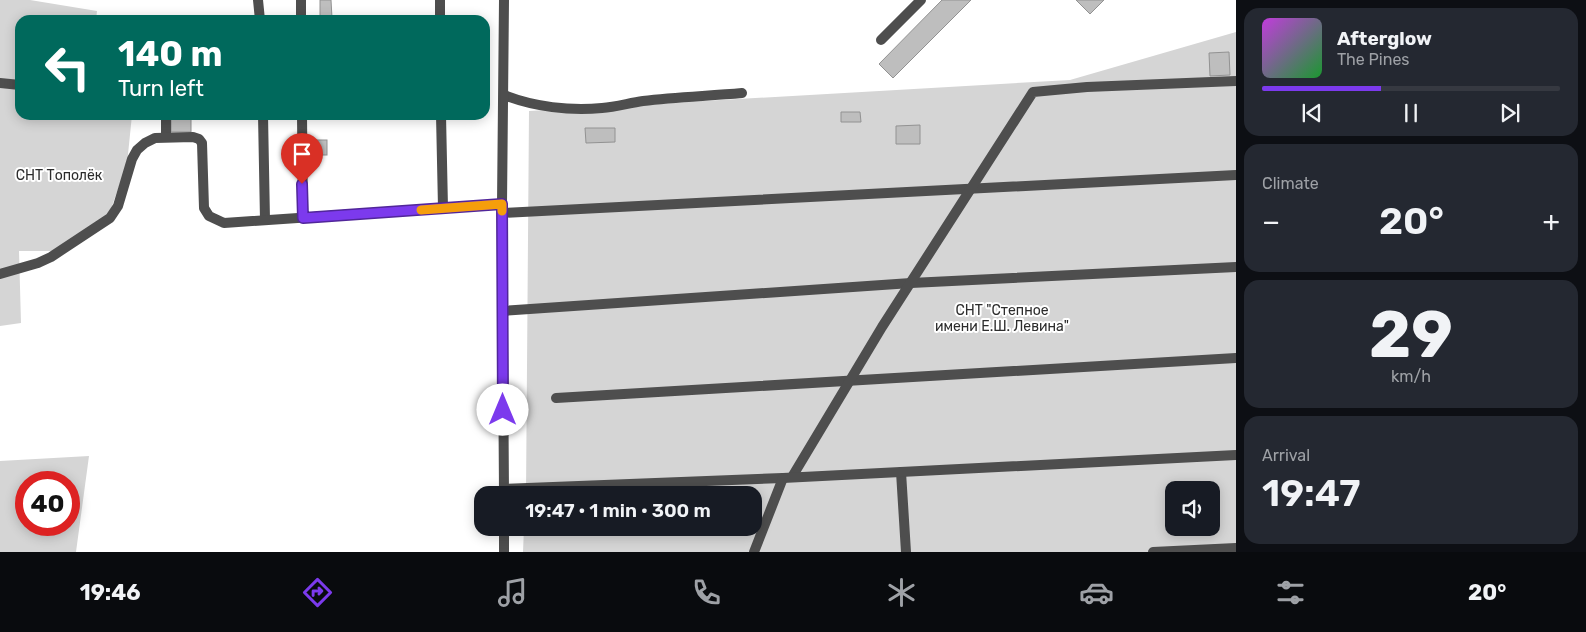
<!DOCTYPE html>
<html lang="en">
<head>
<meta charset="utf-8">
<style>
	body { margin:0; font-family:Rubik,sans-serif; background:#242831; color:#f1f3f6; height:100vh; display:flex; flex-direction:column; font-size:19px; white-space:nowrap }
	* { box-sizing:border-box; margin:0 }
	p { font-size:16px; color:#9ea1a6 }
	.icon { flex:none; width:28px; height:28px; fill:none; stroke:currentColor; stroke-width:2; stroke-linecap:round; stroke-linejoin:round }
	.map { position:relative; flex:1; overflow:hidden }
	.panel { display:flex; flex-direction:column; gap:8px; padding:8px; background:#0d0f14; width:350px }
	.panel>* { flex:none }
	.top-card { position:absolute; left:15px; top:15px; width:475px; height:105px; border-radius:15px; box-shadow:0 2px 12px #0003; background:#00695c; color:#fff; overflow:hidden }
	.buttons { position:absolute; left:1165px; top:481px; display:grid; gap:10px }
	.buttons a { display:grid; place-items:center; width:55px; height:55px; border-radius:10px; background:#171b24; box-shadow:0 2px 12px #0003; font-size:25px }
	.speed { position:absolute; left:15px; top:471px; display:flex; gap:10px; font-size:25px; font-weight:700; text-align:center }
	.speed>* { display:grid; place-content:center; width:65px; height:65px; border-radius:50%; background:#171b24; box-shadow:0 2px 12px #0003; line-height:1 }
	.speed .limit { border:8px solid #d22; background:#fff; color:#111 }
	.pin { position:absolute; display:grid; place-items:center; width:42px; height:42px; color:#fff; margin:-51px -21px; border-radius:50% 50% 50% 0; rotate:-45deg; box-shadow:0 0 5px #0007 }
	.pin .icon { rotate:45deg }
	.me { position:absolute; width:55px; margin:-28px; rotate:0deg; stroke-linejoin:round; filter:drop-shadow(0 0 4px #0008) }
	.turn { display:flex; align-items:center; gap:18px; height:105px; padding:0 20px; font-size:22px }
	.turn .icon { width:65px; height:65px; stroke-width:2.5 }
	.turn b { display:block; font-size:35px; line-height:42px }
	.big { font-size:38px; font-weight:600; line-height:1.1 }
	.panel .tile { flex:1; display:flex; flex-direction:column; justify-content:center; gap:8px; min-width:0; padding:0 18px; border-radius:15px; background:#242831 }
	.panel .dial { align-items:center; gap:0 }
	.dial b { font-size:65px; line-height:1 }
	.song { display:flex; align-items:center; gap:15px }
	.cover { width:60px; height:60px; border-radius:8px; background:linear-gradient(135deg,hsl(290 70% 55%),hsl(130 70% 35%)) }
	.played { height:5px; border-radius:2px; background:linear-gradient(90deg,#7c3aed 40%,#363941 40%) }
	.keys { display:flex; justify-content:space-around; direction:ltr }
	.heat { display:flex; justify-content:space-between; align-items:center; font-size:28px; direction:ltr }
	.trip { position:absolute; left:474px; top:486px; width:288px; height:50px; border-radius:15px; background:#171b24; box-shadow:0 2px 12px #0003; font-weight:600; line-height:50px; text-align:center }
	.tabs { display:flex; height:80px; justify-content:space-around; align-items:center; background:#090b0e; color:#9ea1a6 }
	.tabs .icon { width:35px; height:35px }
	.tabs .active { color:#7c3aed }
	.tabs b { font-size:22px; color:#f1f3f6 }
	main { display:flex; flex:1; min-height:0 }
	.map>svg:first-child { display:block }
	.green { fill:#d5d5d5; fill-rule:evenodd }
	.building { fill:#bebebe; stroke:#929292 }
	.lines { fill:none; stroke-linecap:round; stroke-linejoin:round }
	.minor { stroke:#4e4e4e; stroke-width:10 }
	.route-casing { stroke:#51269a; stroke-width:12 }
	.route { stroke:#7c3aed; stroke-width:9 }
	.slow { stroke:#f59e0b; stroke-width:9 }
	.labels { text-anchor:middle; stroke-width:4; stroke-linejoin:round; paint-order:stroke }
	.park-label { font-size:14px; fill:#2c2c2c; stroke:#fff }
</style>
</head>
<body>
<main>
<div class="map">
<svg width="1236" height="552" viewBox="0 0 1236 552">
	<rect width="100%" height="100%" fill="#fff"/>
	<g class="green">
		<path d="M 0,0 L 30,0 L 97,11 L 96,20 L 20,20 L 20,115 L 132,115 L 127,164 L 108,217 L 55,251 L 19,251 L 21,323 L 0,326 Z"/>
		<path d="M 1236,32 L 1236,552 L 523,552 L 524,528 L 752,528 L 752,495 L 526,495 L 529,111 L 1070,80 ZM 1174,490 L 1211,490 L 1211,528 L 1174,528 Z"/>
		<path d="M 89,456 L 76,552 L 0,552 L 0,461 ZM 69,482 L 69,525 L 26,525 L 26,482 Z"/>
	</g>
	<g class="building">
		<path d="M 320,0 L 331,0 L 332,18 L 320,18 Z"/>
		<path d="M 942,0 L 971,0 L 893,78 L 879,64 Z"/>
		<path d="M 1076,0 L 1104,0 L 1090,14 Z"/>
		<path d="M 1229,52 L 1230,75 L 1210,76 L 1209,53 Z"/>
		<path d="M 841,112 L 860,112 L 861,122 L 841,122 Z"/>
		<rect x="171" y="115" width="20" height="17"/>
		<path d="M 920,125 L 920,144 L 896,144 L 896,126 Z"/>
		<path d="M 585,128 L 615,128 L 615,142 L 586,143 Z"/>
		<rect x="311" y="140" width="16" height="15"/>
	</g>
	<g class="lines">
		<g class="minor">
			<path d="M 258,0 L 260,20"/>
			<path d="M 301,0 L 301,20"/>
			<path d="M 440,0 L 440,20"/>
			<path d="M 881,40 L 921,0"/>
			<path d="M 0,83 L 20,85"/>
			<path d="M 504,95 C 534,107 570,111 602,108 C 616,107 629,103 643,101 C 676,97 709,96 742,93"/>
			<path d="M 166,115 L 166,137"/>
			<path d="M 263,115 L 265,220"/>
			<path d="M 302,115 L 303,218"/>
			<path d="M 441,115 L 443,208"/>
			<path d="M 502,213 L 1236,175"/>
			<path d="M 0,274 L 38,263 L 51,257 L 110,218 L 118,206 L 132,159 L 137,150 L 145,143 L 155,138 L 193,137 L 199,139 L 202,143 L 204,208 L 209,216 L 224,223 L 502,204"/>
			<path d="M 502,311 L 911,283 L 1236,267"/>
			<path d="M 556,398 L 1236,358"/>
			<path d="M 901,472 L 906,552"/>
			<path d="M 792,477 L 882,327 L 1033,92 L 1087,87 L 1236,81"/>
			<path d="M 504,489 L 783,478 L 1236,455"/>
			<path d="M 504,494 L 502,204 L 504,0"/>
			<path d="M 504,528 L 504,552"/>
			<path d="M 754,552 L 783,478"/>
			<path d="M 1153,552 L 1236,548"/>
		</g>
	</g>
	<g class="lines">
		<g class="route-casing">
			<path id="route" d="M 302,184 L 303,218 L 502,204 L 503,410"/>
		</g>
		<use href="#route" class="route"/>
		<path class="slow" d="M 421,210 L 502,204 L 502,211"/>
	</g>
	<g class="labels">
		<g class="park-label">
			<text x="59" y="180">СНТ Тополёк</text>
			<text x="1002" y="315">СНТ "Степное<tspan x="1002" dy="16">имени Е.Ш. Левина"</tspan></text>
		</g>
	</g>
</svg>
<div class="buttons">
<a><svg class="icon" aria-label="sound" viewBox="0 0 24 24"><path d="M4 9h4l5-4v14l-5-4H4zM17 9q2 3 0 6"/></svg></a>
</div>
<div class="speed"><div class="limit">40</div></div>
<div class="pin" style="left:302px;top:184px;background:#d93025"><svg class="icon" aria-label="arrive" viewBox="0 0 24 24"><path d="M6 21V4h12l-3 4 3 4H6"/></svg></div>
<svg class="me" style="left:503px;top:410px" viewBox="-20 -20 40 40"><circle r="19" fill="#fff"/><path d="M0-13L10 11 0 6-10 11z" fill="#7c3aed"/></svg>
<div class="trip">19:47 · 1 min · 300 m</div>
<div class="top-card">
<div class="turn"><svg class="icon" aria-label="left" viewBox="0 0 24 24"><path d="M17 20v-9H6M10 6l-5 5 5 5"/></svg><div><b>140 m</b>Turn left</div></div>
</div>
</div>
<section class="panel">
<div class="tile">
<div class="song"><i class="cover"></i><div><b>Afterglow</b><p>The Pines</p></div></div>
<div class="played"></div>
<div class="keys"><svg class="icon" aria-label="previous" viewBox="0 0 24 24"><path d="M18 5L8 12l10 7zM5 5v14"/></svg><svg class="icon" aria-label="pause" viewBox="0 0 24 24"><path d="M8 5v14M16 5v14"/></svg><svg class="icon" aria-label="next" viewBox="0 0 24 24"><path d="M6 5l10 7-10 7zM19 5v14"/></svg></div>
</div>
<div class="tile"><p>Climate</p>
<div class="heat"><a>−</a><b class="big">20°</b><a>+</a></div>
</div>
<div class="tile dial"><b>29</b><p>km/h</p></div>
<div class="tile"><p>Arrival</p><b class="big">19:47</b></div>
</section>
</main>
<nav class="tabs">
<b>19:46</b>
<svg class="icon active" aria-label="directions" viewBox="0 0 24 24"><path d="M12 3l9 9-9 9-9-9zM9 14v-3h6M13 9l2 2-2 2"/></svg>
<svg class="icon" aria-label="music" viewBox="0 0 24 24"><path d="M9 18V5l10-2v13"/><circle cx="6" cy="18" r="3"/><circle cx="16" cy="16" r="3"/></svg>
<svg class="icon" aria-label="phone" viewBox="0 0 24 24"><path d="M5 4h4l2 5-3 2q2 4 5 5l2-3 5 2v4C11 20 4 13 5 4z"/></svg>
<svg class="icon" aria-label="climate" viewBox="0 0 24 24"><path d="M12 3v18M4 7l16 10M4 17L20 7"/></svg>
<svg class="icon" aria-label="car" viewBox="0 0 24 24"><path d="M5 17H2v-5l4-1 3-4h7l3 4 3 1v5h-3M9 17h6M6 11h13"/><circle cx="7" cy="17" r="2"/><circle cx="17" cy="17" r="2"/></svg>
<svg class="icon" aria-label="filters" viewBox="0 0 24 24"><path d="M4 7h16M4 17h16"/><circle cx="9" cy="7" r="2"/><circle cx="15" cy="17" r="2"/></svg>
<b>20°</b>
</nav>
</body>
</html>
